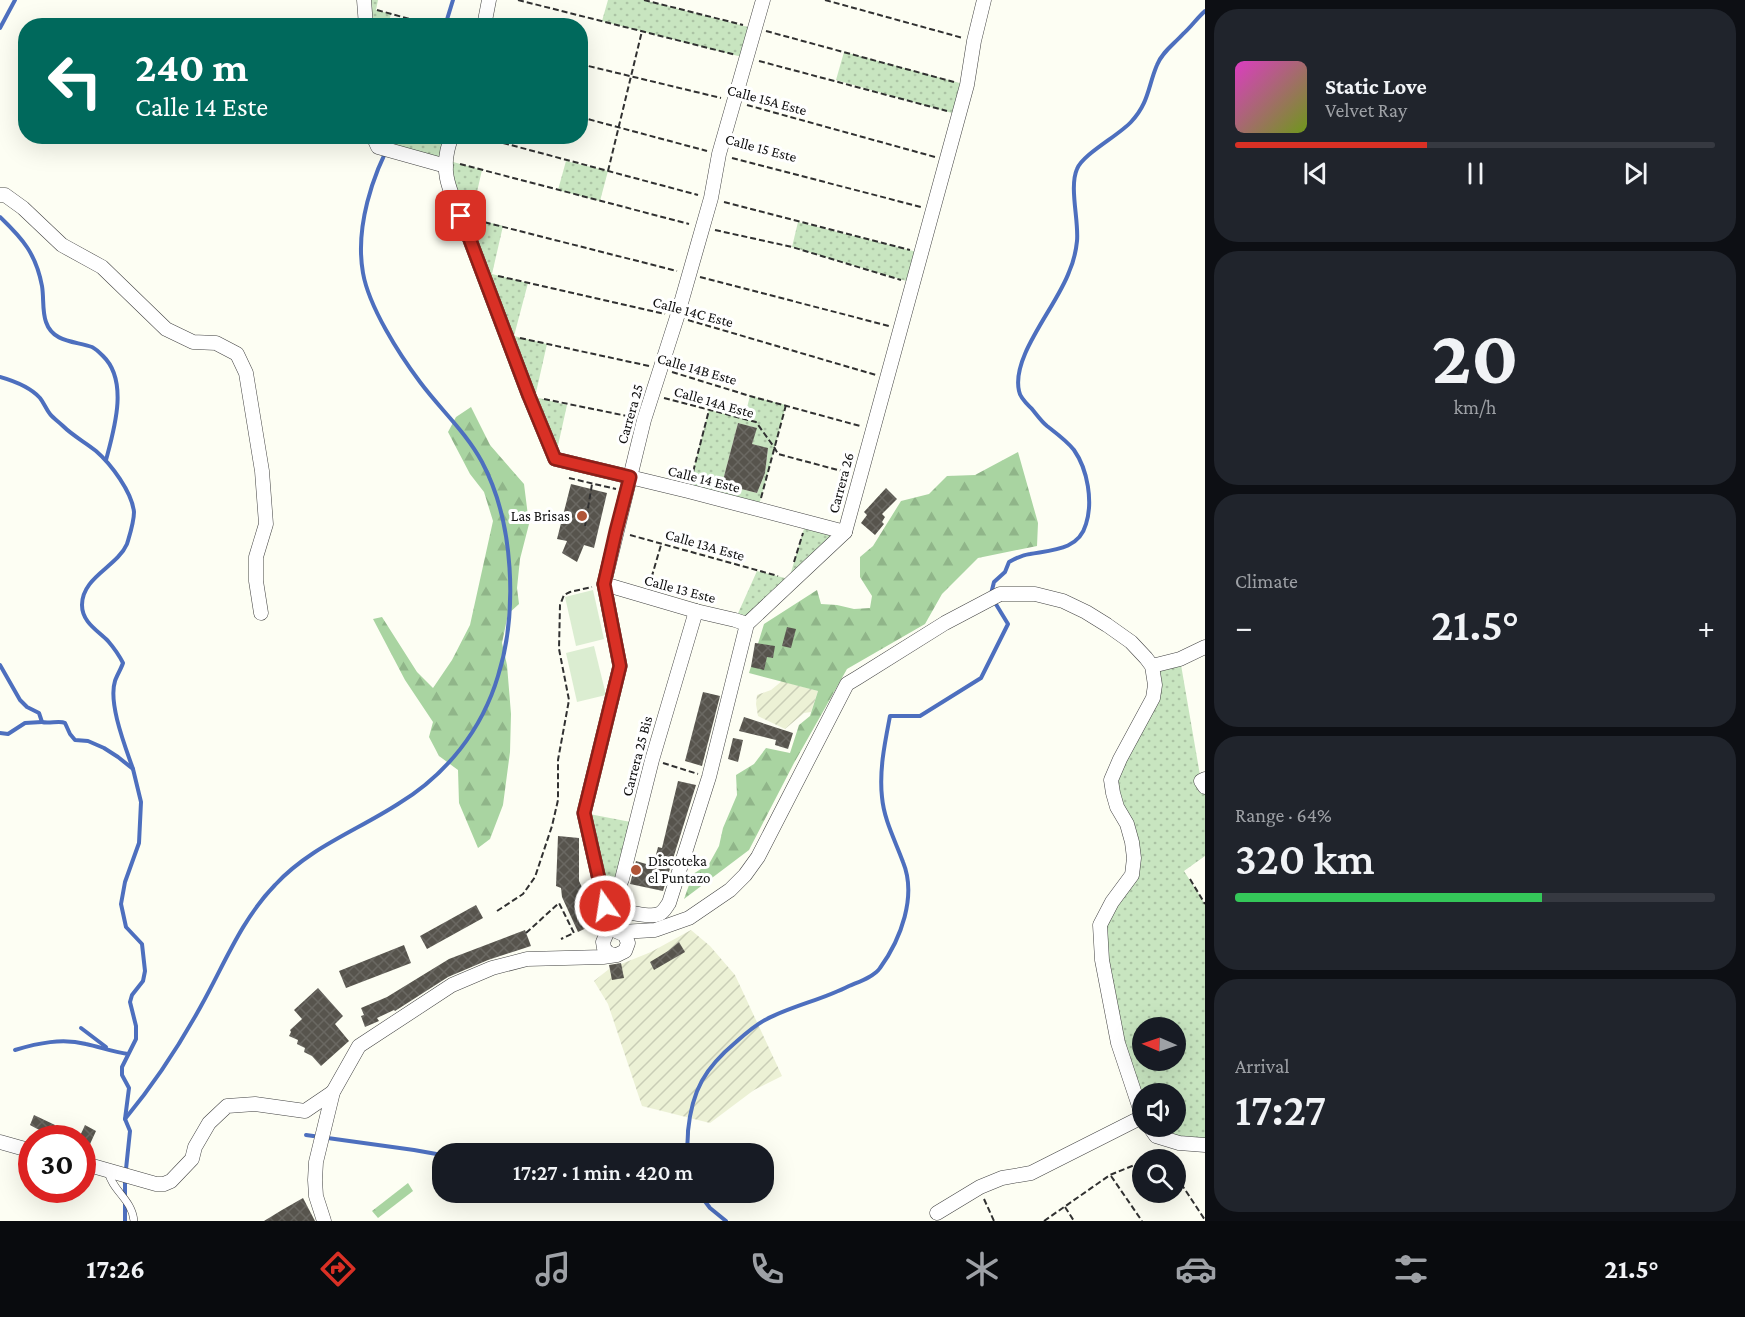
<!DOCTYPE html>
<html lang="en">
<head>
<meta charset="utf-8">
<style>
	body { margin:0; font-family:"Crimson Pro",serif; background:#20242c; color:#f1f3f6; height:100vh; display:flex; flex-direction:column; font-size:22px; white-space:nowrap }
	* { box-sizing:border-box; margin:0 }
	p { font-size:20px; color:#9ea1a6 }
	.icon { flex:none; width:33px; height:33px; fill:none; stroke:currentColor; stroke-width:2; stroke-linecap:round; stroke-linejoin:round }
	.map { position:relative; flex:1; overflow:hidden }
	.details { display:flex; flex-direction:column; gap:9px; padding:9px; background:#0d0f14; width:540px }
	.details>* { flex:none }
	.guide { position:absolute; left:18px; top:18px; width:570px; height:126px; border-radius:24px; box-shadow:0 6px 24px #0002; background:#00695c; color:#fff; overflow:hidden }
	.needle { width:39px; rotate:272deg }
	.controls { position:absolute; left:1132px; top:1017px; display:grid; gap:12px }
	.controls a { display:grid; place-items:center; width:54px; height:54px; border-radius:50%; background:#171b24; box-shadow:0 6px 24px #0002; font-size:30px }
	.speed { position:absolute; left:18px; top:1125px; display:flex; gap:12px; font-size:30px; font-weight:700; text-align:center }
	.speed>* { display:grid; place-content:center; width:78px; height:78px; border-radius:50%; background:#171b24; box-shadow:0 6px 24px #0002; line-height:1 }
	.speed .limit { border:9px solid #d22; background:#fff; color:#111 }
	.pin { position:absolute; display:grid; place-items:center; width:51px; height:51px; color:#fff; margin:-26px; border-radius:12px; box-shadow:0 3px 9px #0006 }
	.me { position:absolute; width:66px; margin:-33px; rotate:347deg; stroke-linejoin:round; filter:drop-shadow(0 0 4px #0008) }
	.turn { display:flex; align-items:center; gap:21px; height:126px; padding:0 18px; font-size:27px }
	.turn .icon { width:78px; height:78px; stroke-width:2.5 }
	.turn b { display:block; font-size:42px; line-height:51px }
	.big { font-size:45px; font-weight:600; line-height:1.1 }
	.details .card { flex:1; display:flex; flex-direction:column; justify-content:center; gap:9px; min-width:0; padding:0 21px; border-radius:24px; background:#20242c }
	.details .dial { align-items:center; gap:0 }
	.dial b { font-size:78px; line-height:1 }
	.song { display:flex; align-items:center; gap:18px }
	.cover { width:72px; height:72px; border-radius:9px; background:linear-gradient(135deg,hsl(310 70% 55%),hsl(80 70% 35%)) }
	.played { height:6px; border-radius:3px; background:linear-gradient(90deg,#d93025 40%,#363941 40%) }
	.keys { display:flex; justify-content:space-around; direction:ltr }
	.heat { display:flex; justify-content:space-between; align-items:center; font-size:33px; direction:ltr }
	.charge { height:9px; border-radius:4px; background:linear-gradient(90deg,#34c759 64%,#363941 0) }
	.trip { position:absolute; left:432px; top:1143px; width:342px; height:60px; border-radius:24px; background:#171b24; box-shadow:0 6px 24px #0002; font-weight:600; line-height:60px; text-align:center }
	.tabs { display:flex; height:96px; justify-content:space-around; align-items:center; background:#090b0e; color:#9ea1a6 }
	.tabs .icon { width:42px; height:42px }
	.tabs .current { color:#d93025 }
	.tabs b { font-size:27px; color:#f1f3f6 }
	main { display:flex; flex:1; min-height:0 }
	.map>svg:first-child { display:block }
	.farmland { fill:url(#farmland-furrows) }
	.grass { fill:url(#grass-dots); fill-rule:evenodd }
	.forest { fill:url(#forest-firs) }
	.pitch { fill:#dbedd1 }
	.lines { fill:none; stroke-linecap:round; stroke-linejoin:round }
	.stream { stroke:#4d6fbe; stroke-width:4 }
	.building { fill:url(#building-cross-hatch) }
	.lane-casing { stroke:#424242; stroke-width:8 }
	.street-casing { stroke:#424242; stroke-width:15 }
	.path { stroke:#313131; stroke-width:2; stroke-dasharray:6 3; stroke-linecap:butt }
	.lane { stroke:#fff; stroke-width:7 }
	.street { stroke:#fff; stroke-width:14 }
	.route-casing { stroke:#8d1f18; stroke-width:15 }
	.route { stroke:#d93025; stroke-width:10 }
	.poi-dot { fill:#b05537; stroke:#fff; stroke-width:2 }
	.labels { text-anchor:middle; stroke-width:6; stroke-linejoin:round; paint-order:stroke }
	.street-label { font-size:15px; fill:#0f0f0f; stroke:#fff }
	.poi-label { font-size:15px; fill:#0f0f0f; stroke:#fff; text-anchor:end }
</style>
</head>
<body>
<main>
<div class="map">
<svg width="1205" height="1221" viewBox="0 0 1205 1221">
	<defs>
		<pattern id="farmland-furrows" width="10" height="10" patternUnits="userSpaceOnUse" patternTransform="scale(1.5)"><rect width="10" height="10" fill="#ecf1d5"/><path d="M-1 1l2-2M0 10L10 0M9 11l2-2" fill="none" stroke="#c9cdb6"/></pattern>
		<pattern id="grass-dots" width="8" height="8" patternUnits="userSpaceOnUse" patternTransform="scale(1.5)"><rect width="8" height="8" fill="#c8e5c0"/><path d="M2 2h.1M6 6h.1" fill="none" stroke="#abc3a4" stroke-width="1.8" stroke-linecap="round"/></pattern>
		<pattern id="forest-firs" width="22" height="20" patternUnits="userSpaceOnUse" patternTransform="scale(1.5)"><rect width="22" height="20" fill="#a9d4a1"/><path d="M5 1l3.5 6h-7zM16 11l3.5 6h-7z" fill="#90b589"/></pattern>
		<pattern id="building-cross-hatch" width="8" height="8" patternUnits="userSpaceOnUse" patternTransform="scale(1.5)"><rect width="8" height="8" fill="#57544d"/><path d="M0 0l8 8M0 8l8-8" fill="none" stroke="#6a6862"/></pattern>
	</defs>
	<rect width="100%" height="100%" fill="#fdfef3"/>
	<g class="farmland">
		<path d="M 782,681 L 818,691 L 811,712 L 804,713 L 785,729 L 758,716 L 756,704 L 757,695 L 771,690 Z"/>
		<path d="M 691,930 L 710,946 L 735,975 L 782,1076 L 754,1090 L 710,1123 L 642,1106 L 608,1004 L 594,981 L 609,969 L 651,952 Z"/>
	</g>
	<g class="grass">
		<path d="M 364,0 L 378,0 L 376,10 L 391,14 L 388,25 L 366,25 Z"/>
		<path d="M 608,0 L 644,0 L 756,29 L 746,58 L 602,21 Z"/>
		<path d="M 844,52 L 967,85 L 959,115 L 836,80 Z"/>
		<path d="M 373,137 L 452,137 L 446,160 L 482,170 L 471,218 L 503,226 L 492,274 L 528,283 L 514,336 L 547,344 L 535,397 L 567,405 L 555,459 L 446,166 L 378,147 Z"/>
		<path d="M 566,161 L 608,171 L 600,201 L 558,190 Z"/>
		<path d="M 798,222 L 921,253 L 913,283 L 792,247 Z"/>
		<path d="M 750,396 L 786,405 L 758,509 L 688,491 L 709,410 L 744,419 ZM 738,423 L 756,428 L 752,444 L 768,449 L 765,473 L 757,493 L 722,484 Z"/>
		<path d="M 806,522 L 845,532 L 754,619 L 735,620 L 757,571 L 789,579 Z"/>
		<path d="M 1180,659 L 1201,781 L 1205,787 L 1205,856 L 1184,871 L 1205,904 L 1205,1145 L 1201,1145 L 1149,1127 L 1176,1126 L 1176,1094 L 1143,1094 L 1143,1118 L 1118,1043 L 1100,925 L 1132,875 L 1111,780 L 1153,698 L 1152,666 ZM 1143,1028 L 1176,1028 L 1176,1060 L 1143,1060 Z"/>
		<path d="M 584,813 L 636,823 L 605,906 Z"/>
	</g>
	<g class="forest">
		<path d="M 471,407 L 490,445 L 524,484 L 529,524 L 520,559 L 517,588 L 519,604 L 508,614 L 502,643 L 507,665 L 511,714 L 510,752 L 503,805 L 490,839 L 478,848 L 459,803 L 458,770 L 439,756 L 429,737 L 433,722 L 405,680 L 373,619 L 382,617 L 417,672 L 433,688 L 452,660 L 470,625 L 493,521 L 484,492 L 470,474 L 448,432 L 456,417 Z"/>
		<path d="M 1018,452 L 1038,523 L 1037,546 L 978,558 L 942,594 L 925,624 L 847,669 L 794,763 L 749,850 L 684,899 L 693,874 L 709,864 L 719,846 L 723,828 L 737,795 L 736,775 L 754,764 L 766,748 L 790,753 L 799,725 L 810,716 L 818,691 L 749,673 L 764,624 L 817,590 L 821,604 L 837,605 L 854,609 L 870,608 L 872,596 L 860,577 L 860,557 L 873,546 L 901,501 L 929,494 L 947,476 L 975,475 Z"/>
		<path d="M 408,1183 L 413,1191 L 378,1218 L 372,1211 Z"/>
	</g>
	<g class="pitch">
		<path d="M 593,590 L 604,639 L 576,646 L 565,597 Z"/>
		<path d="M 594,646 L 606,695 L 577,702 L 566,653 Z"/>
	</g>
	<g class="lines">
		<g class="stream">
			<path d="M 445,26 L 453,0"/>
			<path d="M 0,28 L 15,0"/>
			<path d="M 0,217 C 23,239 36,254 42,286 C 44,298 42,311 46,322 C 53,343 76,341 92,347 C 96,349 100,353 103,356 C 129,381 114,430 106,460"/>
			<path d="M 0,377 C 14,381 30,387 40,398 C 44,403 46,409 50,414 C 53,418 59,422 63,426 C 73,436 85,442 96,451 C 111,464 132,492 134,512 C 134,522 130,534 127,544 C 117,567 82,577 82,605 C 82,622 97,630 108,641 C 114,648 119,655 123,663 C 121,669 117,675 115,681 C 108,703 125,746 133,769"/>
			<path d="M 991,594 L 994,582 L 1005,572 L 1009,562 C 1016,558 1022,555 1030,554 C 1052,550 1079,550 1086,524 C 1093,502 1088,470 1074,450 C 1067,441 1056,433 1047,426 C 1041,421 1037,415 1032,409 C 1027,404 1020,398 1019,391 C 1011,356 1057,306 1069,272 C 1073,263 1076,251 1077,241 C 1079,221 1069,187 1077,169 C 1083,154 1118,136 1131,122 C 1149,103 1148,86 1157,65 C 1162,52 1174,44 1183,34 C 1191,27 1197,18 1205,11"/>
			<path d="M 0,665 L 20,700 L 27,707 L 39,713 L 42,722 C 49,724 60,720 65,723 L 70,734 L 75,740 L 88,741 L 104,748 L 118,757 L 133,769 L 141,802 L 139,843 L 125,882 L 121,904 L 126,927 L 142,944 L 145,971 L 143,981 L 132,995 L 130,1002 L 136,1026 L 136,1039 L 122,1067 L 122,1075 L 129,1088 L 125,1119 L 130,1131 L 126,1169"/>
			<path d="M 0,733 L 8,734 L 25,723 L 42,722"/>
			<path d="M 81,1028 L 106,1047"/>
			<path d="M 15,1050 C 38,1043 62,1038 86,1044 C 100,1047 113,1052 128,1054"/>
			<path d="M 125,1119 C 154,1084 179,1046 201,1006 C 224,965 241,920 275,885 C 309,848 356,831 398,804 C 446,775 482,730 498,676 C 518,612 514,522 482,462 C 466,432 440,409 420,382 C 399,354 369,307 363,273 C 355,228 372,175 394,136"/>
			<path d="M 306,1135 L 414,1150 L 442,1155"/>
			<path d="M 584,1154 L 687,1149"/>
			<path d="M 687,1154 C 687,1146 688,1138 688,1131 C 692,1090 705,1068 736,1042 C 745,1034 754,1026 765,1020 C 791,1006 822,1000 849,986 C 858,982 874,977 880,968 C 901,939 917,896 903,862 C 895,840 884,820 882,797 C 879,770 885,742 890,716 L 920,716 L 981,678 L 1008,624 L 994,601"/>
			<path d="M 698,1192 L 710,1208 L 726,1221"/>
			<path d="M 125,1221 L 125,1179"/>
		</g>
	</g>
	<g class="building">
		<path d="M 738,423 L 757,428 L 752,444 L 768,448 L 765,473 L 757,493 L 722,484 Z"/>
		<path d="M 571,484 L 607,493 L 594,548 L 584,545 L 577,562 L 562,553 L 567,541 L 557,539 Z"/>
		<path d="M 886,488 L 897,499 L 882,514 L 885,517 L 882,522 L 884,524 L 875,535 L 861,523 L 867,515 L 864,512 Z"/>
		<path d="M 787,627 L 796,629 L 791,648 L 782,646 Z"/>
		<path d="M 755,643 L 775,646 L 773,658 L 767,657 L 764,670 L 751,667 Z"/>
		<path d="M 703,692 L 720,696 L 702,766 L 685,761 Z"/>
		<path d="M 744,717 L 793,733 L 788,749 L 775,745 L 776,740 L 739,731 Z"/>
		<path d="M 733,738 L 743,740 L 738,762 L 728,759 Z"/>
		<path d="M 678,781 L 696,785 L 663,891 L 630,884 L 636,861 L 653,866 L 658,847 L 662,848 Z"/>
		<path d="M 558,836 L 579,838 L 579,881 L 596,916 L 597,923 L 578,932 L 562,897 L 561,888 L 556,886 Z"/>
		<path d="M 476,905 L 483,918 L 427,949 L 420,936 Z"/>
		<path d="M 525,930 L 531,946 L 488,960 L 448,977 L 395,1011 L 394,1010 L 377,1018 L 379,1021 L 365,1027 L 361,1016 L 364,1015 L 361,1008 L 387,997 L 449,959 Z"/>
		<path d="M 679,942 L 685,952 L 654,970 L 650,962 L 668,951 Z"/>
		<path d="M 404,945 L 411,963 L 346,988 L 339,971 Z"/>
		<path d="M 621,963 L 624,978 L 612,980 L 609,965 Z"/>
		<path d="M 318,988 L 343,1016 L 335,1024 L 349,1041 L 321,1066 L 312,1056 L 304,1052 L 305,1048 L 297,1044 L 298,1040 L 289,1036 L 291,1032 L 290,1030 L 302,1019 L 294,1010 Z"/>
		<path d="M 34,1115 L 55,1125 L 49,1138 L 39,1136 L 41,1131 L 30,1125 Z"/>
		<path d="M 85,1125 L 96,1131 L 85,1155 L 82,1154 L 82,1138 L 79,1138 Z"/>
		<path d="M 303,1198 L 315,1221 L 264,1221 L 282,1210 Z"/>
	</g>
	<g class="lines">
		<g class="lane-casing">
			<path id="lane" d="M 108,1171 C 112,1191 132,1199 134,1221"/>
		</g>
		<g class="street-casing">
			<g id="street">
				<path d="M 364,0 L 366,26"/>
				<path d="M 484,26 L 489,0"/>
				<path d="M 373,136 L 378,147 L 446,166"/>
				<path d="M 452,136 C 439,167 448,188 461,216 L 529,396 L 555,459 L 688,491 L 845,532"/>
				<path d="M 0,195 L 5,195 L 23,208 L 62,245 L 102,267 L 166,329 L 193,342 L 216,343 L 237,354 L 246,373 L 262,471 L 266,524 L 256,557 L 256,581 L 261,613"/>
				<path d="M 604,584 L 696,611 L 735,620 L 747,624"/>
				<path d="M 1152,666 L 1180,659 L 1205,647"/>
				<path d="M 1205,779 L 1201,781 L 1205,787"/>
				<path d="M 605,906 C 619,909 647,919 659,914 C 664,912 666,907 669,903 L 709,777 L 747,624 L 845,532 L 967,85 L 974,41 L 984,0"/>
				<path d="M 605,906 L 613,900 L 622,879 L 652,760 L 696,611"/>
				<path d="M 621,932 L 655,930 L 689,918 L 730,890 L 745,875 L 758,857 L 847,684 L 857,678 L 945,623 L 1000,594 L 1035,594 L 1063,601 L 1086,612 L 1107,625 L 1131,642 L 1146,658 L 1152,666 L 1155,685 L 1153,698 L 1120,759 L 1111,780 L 1113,793 L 1117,807 L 1127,824 L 1132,842 L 1134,858 L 1132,875 L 1112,902 L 1100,925 L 1102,960 L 1118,1043 L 1143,1118"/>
				<path d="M 614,955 L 608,953 L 604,948 L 603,942 L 606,935 L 605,906 L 584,813 L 620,666 L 604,584 L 644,420 L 677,317 L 711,198 L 719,154 L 763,0"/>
				<path d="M 1149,1126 L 1156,1136 L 1179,1143 L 1205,1145"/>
				<path d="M 0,1142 L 32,1151"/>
				<path d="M 82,1163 L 156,1184 L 164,1184 L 171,1181 L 192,1159 L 195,1147 L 209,1123 L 227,1106 L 255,1104 L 305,1111 L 333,1092"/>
				<path d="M 937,1213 L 980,1187 L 1002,1178 L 1031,1173 L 1142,1117"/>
				<path d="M 324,1221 L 316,1196 L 315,1180 L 316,1162 L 333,1092 L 359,1046 L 452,985 L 492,968 L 527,959 L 603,957 L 617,955 L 625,951 L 628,943 L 625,935 L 616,931"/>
			</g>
		</g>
		<g class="path">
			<path d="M 518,0 L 736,55"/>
			<path d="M 644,0 L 743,25"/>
			<path d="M 825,0 L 963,38"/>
			<path d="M 377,10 L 435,26"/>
			<path d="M 766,31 L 954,82"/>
			<path d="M 759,61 L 947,111"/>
			<path d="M 580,64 L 721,98"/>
			<path d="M 747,105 L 935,157"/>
			<path d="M 580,117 L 707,151"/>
			<path d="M 477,136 L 698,195"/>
			<path d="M 732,158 L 921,207"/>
			<path d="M 460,164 L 689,224"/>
			<path d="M 608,171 L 642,31"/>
			<path d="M 724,202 L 910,250"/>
			<path d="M 476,220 L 677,271"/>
			<path d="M 715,230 L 792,247 L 901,280"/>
			<path d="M 498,276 L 665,314"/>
			<path d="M 700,277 L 889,326"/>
			<path d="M 688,320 L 876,375"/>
			<path d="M 520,338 L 649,366"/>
			<path d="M 672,372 L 750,396 L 860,426"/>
			<path d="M 664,398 L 756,422 L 774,447 L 778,454 L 849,473"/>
			<path d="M 544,399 L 632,417"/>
			<path d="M 569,478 L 616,489"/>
			<path d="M 691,480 L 709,410"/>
			<path d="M 761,498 L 786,405"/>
			<path d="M 585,526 L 592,484"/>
			<path d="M 630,535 L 778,576"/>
			<path d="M 794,562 L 803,533"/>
			<path d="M 649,586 L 661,545"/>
			<path d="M 663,763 L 698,774"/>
			<path d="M 1190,879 L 1205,904"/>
			<path d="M 497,911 L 523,894 L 535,877 L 552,826 L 558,800 L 558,760 L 569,700 L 559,649 L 560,605 L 564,595 L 570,592 L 592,587"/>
			<path d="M 526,933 L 559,903 L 574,933 L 561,939"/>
			<path d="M 1111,1176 L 1142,1221"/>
			<path d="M 1176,1176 L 1205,1220"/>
			<path d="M 984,1199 L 994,1221"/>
			<path d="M 1065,1207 L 1074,1221"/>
			<path d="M 1044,1221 L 1110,1175 L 1137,1164 L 1143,1166"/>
		</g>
		<use href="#lane" class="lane"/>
		<use href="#street" class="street"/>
	</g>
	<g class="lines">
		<g class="route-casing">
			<path id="route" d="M 461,216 L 529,396 L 555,459 L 630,477 L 616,531 L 604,584 L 620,666 L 584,813 L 605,906"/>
		</g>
		<use href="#route" class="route"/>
	</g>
	<g class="poi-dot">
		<circle cx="582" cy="516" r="6"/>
		<circle cx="636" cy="870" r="6"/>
	</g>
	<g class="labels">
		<g class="street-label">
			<text transform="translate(767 100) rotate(15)" y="5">Calle 15A Este</text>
			<text transform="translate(761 148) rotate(15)" y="5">Calle 15 Este</text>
			<text transform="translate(693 312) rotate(15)" y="5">Calle 14C Este</text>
			<text transform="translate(697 369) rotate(16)" y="5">Calle 14B Este</text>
			<text transform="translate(714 402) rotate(16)" y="5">Calle 14A Este</text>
			<text transform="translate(630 414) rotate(-74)" y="5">Carrera 25</text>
			<text transform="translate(704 479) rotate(14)" y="5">Calle 14 Este</text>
			<text transform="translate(841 483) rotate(-75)" y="5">Carrera 26</text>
			<text transform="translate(705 545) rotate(16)" y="5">Calle 13A Este</text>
			<text transform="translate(680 589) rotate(15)" y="5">Calle 13 Este</text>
			<text transform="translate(637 756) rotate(-75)" y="5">Carrera 25 Bis</text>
		</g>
		<g class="poi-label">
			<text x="570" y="521">Las Brisas</text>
			<text x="648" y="866" text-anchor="start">Discoteka<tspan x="648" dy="17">el Puntazo</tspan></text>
		</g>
	</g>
</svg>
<div class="controls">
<a><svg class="needle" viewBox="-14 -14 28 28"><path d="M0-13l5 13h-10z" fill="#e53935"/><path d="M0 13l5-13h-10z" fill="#9ea1a6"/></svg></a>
<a><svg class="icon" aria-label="sound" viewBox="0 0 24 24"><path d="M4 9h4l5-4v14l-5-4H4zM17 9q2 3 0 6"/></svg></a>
<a><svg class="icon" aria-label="search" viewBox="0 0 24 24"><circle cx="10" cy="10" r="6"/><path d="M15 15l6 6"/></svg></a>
</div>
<div class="speed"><div class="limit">30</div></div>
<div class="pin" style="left:461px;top:216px;background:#d93025"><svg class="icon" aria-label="arrive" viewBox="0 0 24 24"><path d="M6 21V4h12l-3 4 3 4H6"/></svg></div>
<svg class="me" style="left:605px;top:906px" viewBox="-20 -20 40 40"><circle r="17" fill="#d93025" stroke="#fff" stroke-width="3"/><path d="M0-11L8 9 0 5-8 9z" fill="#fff"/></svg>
<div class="trip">17:27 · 1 min · 420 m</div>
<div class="guide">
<div class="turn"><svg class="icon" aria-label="left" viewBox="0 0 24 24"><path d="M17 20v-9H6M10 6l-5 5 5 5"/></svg><div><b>240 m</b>Calle 14 Este</div></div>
</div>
</div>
<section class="details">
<div class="card">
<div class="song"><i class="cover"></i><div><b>Static Love</b><p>Velvet Ray</p></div></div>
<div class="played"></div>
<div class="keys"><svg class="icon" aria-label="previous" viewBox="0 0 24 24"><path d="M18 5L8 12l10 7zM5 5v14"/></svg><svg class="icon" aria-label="pause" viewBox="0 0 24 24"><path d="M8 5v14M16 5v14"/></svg><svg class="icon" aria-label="next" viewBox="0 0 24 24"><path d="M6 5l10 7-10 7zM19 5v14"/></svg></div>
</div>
<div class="card dial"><b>20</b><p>km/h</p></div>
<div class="card"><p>Climate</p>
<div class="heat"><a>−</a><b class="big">21.5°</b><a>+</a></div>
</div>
<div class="card"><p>Range · 64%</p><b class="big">320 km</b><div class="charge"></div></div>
<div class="card"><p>Arrival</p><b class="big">17:27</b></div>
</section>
</main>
<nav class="tabs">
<b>17:26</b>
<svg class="icon current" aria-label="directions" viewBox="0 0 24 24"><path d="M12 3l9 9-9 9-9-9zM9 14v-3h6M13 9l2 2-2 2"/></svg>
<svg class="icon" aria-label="music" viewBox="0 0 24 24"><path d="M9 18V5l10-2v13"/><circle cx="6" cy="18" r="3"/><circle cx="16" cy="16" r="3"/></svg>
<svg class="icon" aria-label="phone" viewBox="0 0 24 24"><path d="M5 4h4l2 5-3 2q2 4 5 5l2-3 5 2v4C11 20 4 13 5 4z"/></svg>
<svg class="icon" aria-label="climate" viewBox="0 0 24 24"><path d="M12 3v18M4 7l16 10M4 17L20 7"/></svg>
<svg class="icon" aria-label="car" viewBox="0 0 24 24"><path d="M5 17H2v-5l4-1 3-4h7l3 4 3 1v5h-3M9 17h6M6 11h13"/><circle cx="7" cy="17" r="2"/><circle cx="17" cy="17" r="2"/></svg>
<svg class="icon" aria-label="filters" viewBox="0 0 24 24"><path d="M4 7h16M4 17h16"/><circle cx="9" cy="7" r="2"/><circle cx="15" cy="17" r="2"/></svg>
<b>21.5°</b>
</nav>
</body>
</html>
